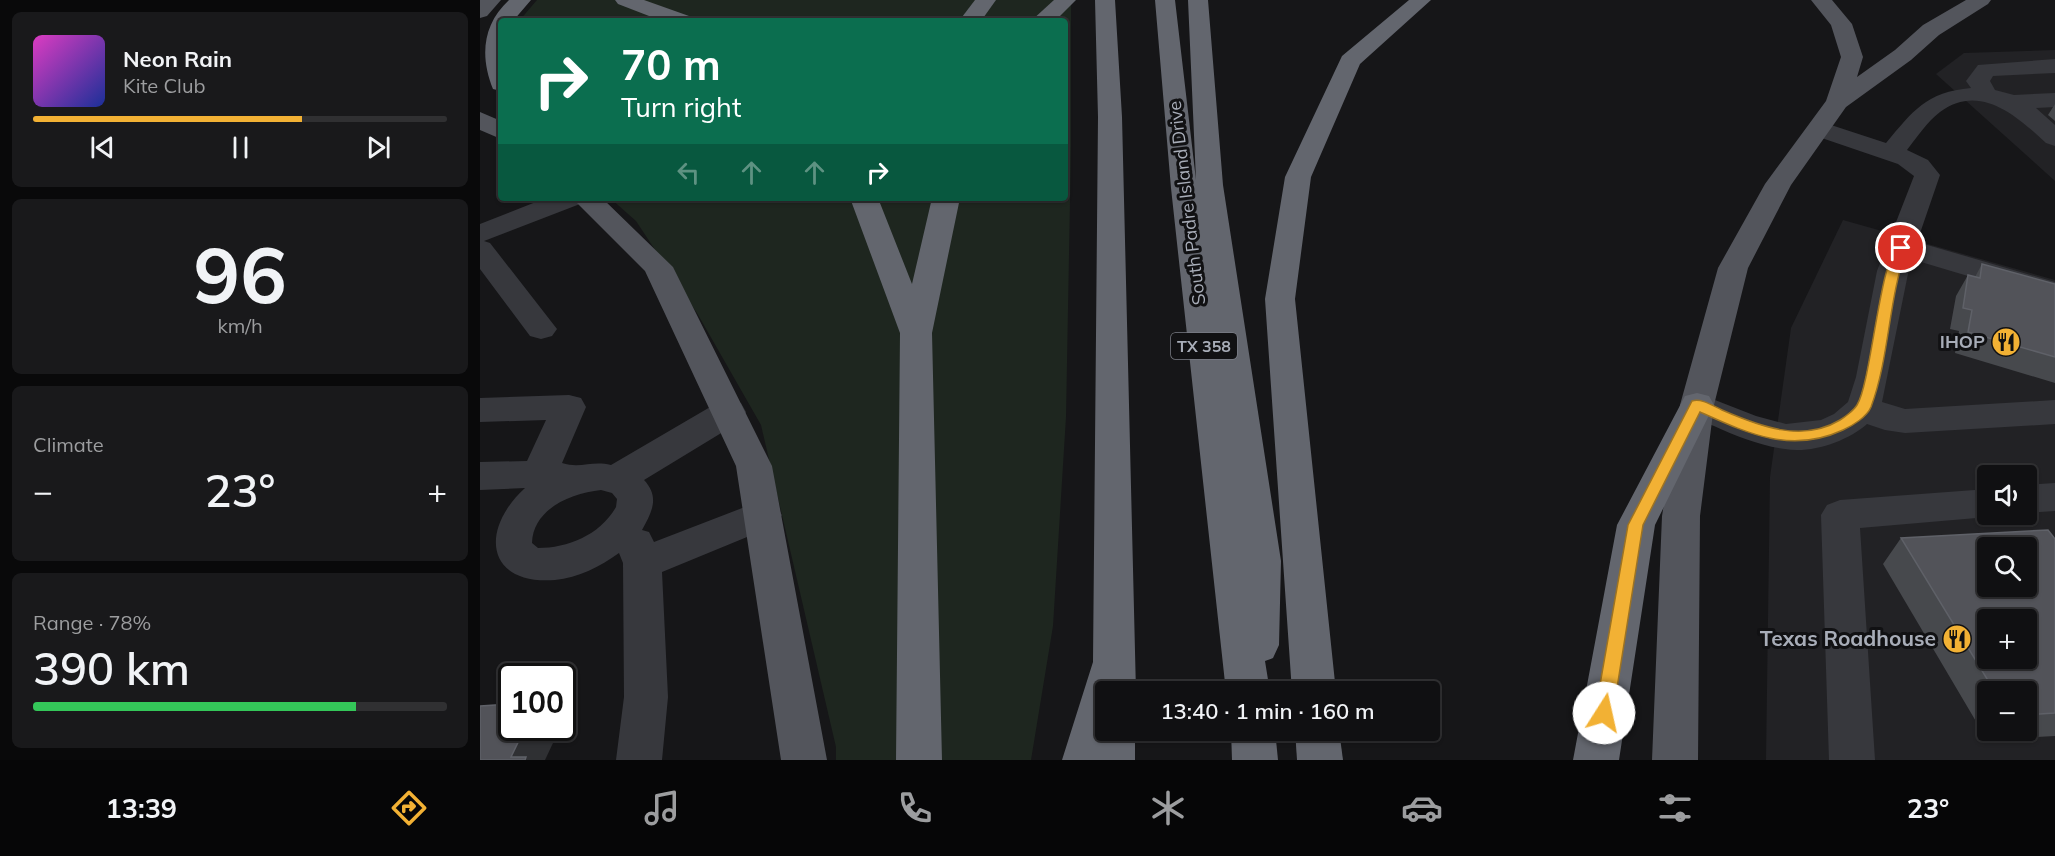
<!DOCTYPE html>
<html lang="en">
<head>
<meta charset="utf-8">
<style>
	body { margin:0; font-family:Mulish,sans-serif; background:#19191b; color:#f1f3f6; height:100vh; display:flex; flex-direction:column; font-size:22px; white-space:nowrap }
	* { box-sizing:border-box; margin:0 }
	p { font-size:20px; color:#9c9d9f }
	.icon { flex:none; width:33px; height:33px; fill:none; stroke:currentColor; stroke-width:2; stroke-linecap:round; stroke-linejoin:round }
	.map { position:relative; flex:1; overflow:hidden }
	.details { display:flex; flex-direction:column; gap:12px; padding:12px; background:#09090a; width:480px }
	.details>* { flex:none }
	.guide { position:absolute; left:18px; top:18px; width:570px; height:183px; border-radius:6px; box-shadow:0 2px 4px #0004,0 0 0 2px #303032; background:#0b6e4f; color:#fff; overflow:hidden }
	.controls { position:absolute; left:1497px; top:465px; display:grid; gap:12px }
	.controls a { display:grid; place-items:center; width:60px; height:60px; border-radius:6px; background:#101012; box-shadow:0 2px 4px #0004,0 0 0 2px #303032; font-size:30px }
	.speed { position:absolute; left:18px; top:663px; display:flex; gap:12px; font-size:30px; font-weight:700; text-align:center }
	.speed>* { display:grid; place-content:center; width:78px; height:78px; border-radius:50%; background:#101012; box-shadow:0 2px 4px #0004,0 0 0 2px #303032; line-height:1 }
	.speed .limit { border:3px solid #111; border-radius:9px; background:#fff; color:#111 }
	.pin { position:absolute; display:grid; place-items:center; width:51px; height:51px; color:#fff; margin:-26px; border:3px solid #fff; border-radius:50%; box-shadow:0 2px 6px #0007 }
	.me { position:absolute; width:66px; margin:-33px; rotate:10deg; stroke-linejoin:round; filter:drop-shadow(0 0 4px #0008) }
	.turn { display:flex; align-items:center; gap:21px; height:126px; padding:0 24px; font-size:27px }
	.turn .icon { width:78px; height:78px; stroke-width:2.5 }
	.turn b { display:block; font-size:42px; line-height:51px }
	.lanes { display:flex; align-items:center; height:57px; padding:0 24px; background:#0003; justify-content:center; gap:30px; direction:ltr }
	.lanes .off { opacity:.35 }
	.big { font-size:45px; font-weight:600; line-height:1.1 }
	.details .tile { flex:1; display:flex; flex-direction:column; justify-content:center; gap:9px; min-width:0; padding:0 21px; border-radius:9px; background:#19191b }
	.details .dial { align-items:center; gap:0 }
	.dial b { font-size:78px; line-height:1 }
	.song { display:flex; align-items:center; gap:18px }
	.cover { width:72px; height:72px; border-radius:9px; background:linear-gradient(135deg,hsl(310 70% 55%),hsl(230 70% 35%)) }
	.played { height:6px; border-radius:3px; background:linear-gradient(90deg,#f2b134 65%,#303032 65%) }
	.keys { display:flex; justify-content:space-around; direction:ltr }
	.heat { display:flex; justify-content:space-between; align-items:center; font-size:33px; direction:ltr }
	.charge { height:9px; border-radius:4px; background:linear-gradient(90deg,#34c759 78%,#303032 0) }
	.trip { position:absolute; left:615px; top:681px; width:345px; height:60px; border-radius:6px; background:#101012; box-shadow:0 2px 4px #0004,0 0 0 2px #303032; font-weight:600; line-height:60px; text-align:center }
	.menu { display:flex; height:96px; justify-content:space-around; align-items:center; background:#060607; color:#9c9d9f }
	.menu .icon { width:42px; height:42px }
	.menu .current { color:#f2b134 }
	.menu b { font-size:27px; color:#f1f3f6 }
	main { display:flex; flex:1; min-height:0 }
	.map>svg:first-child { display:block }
	.built { fill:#222225; fill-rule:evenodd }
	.green { fill:#1e261f }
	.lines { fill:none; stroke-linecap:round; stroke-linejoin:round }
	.minor { fill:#37383d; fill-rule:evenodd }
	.major { fill:#53555c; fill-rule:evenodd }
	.highway { fill:#63666e; fill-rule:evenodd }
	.wall { fill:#47494d; fill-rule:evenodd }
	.shaded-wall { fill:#2f3033 }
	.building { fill:#525359; stroke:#5f6168; stroke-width:1.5; fill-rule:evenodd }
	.route { fill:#f2b134; stroke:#9d7322; stroke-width:1.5 }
	.labels { text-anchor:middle; stroke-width:6; stroke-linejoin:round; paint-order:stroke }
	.shield { fill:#111113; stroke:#7b7e86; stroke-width:1.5 }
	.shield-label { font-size:16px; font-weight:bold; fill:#a8adb8 }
	.street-label { font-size:18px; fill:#a8adb8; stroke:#111113 }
	.poi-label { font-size:18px; font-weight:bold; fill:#a8adb8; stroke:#111113; text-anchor:end }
	.near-poi-label { font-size:21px; font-weight:bold; fill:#a8adb8; stroke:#111113; text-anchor:end }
</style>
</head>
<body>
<main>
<section class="details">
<div class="tile">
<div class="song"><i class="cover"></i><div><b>Neon Rain</b><p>Kite Club</p></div></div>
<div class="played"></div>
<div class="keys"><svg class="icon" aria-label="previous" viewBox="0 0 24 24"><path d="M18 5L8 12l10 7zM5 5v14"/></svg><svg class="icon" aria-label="pause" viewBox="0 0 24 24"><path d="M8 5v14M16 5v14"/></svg><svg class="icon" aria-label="next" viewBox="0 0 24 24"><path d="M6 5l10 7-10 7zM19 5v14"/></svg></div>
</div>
<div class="tile dial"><b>96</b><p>km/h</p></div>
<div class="tile"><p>Climate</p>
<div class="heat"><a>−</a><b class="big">23°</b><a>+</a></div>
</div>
<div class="tile"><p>Range · 78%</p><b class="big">390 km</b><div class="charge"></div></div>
</section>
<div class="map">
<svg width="1575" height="760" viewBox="0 0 1575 760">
	<rect width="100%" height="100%" fill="#161618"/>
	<g class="built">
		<path d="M 1575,50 L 1575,181 L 1456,74 L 1484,53 Z"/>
		<path d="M 1363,220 L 1575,280 L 1575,760 L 1286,760 L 1290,477 L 1311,328 ZM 1508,476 L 1546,476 L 1546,514 L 1508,514 ZM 1508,548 L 1546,548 L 1546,586 L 1508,586 ZM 1508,620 L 1546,620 L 1546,658 L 1508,658 ZM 1508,692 L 1546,692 L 1546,730 L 1508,730 Z"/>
	</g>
	<path class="green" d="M 57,0 L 591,0 L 591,147 L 586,417 L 573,626 L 551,760 L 356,760 L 356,747 L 281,425 L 217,313 L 156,221 L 130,198 L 585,198 L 585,21 L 39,21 Z"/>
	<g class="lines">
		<g class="minor">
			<path d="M 1575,59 L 1575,73 L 1513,76 L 1510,81 L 1515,90 L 1534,95 L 1575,93 L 1575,107 L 1556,108 L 1575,125 L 1575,146 L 1566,143 C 1538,117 1500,82 1460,112 C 1447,122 1437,137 1427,150 L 1448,160 L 1460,175 L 1437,242 L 1575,282 L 1575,302 L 1431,259 L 1402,402 L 1425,409 L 1575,400 L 1575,424 L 1425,433 L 1405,430 L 1387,424 C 1368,441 1331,454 1305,449 C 1281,446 1256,436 1234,426 C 1221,421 1207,417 1200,405 L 1205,396 L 1217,393 L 1276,416 L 1306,424 L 1341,420 L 1354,414 L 1368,402 L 1376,377 L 1397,271 L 1434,176 L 1418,164 L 1330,134 L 1327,129 L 1330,124 L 1339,122 L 1348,124 L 1406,143 C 1433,111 1446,92 1491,88 L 1486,81 L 1498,65 Z"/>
			<path d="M 66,198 L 104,198 L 100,204 L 4,241 L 10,243 L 77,329 L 72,336 L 61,339 L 50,336 L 0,269 L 0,224 Z"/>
			<path d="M 89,395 L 101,398 L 106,407 L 82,463 C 101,469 112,460 131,465 L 237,403 L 249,400 L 261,403 L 266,412 L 261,421 L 164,480 C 180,497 172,512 162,530 L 169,532 L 174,542 L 283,500 L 296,505 L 302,515 L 296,525 L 182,572 L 188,697 L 182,760 L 136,760 L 144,697 L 143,563 L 139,553 C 121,566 98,578 75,580 C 5,585 0,529 45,488 L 0,490 L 0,462 L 47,461 L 66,420 L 0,422 L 0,398 ZM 121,490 L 132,493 L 137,499 L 136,507 C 120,535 88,548 58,548 L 52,543 C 53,509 91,493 121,490 Z"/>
			<path d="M 1575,483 L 1575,511 L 1546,513 L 1546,485 Z"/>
			<path d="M 1508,489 L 1508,514 L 1517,514 L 1508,517 L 1380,528 L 1395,760 L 1349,760 L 1341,515 L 1347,505 L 1360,500 Z"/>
		</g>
		<g class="major">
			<path d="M 0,0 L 21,0 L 7,16 L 0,18 Z"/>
			<path d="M 1331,0 L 1352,0 L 1372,24 L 1383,57 L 1377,77 L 1415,50 L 1443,25 L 1486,0 L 1511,0 L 1508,4 L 1459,35 L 1431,60 L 1366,107 L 1311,185 L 1268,268 L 1234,405 L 1220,516 L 1218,760 L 1172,760 L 1182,516 L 1200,405 L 1238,268 L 1285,184 L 1346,101 L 1361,57 L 1351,25 Z"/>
			<path d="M 0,112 L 21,121 L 21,139 L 0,130 Z"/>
			<path d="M 92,198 L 122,198 L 193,267 L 292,466 L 347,760 L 301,760 L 256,466 L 165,271 Z"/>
		</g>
		<g class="highway">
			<path d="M 29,0 L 51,0 L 33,21 L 21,21 L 21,91 L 13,89 C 0,57 2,25 29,0 Z"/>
			<path d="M 135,0 L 164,0 L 209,16 L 212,21 L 182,21 L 138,4 Z"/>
			<path d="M 495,0 L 516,0 L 501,21 L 479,21 Z"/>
			<path d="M 574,0 L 596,0 L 575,21 L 551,21 Z"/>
			<path d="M 615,0 L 635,0 L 642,117 L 656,692 L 626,692 L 626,730 L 655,730 L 655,760 L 582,760 L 613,662 L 618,117 Z"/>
			<path d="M 675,0 L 695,0 L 716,180 L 708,0 L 728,0 L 743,185 L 801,561 L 799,645 L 793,658 L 785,661 L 790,692 L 746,692 L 691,188 Z"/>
			<path d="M 929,0 L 951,0 L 880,64 L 831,177 L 815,299 L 856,692 L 812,692 L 785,299 L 805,177 L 862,56 Z"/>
			<path d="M 370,198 L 398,198 L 432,284 L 452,198 L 480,198 L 452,333 L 462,760 L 416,760 L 420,333 Z"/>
			<path d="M 1217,393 L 1229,396 L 1234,405 L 1175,525 L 1139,760 L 1093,760 L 1137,525 L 1205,396 Z"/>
			<path d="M 751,730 L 795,730 L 798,760 L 752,760 Z"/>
			<path d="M 815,730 L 859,730 L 863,760 L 817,760 Z"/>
		</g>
	</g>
	<g class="wall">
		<path d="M 1575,104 L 1575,121 L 1568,115 Z"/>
		<path d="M 1502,264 L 1575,284 L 1575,383 L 1475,353 L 1479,331 L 1470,329 L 1476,296 L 1488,275 L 1495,277 Z"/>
		<path d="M 1421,538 L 1575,539 L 1575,736 L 1507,740 L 1403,564 ZM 1508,692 L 1546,692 L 1546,730 L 1508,730 Z"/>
	</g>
	<path class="shaded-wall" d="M 45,728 L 80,728 L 65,760 L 34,760 L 31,757 Z"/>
	<g class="building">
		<path d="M 1502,264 L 1575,284 L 1575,357 L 1488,332 L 1492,310 L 1483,308 L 1488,275 L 1500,278 Z"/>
		<path d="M 1568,530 L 1575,539 L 1575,713 L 1546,715 L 1546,692 L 1515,692 L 1421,538 ZM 1508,548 L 1546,548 L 1546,586 L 1508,586 ZM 1508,620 L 1546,620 L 1546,658 L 1508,658 Z"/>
		<path d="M 32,704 L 32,728 L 45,728 L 31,757 L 46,757 L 45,760 L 0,760 L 0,706 Z"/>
	</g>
	<path class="route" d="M 1421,244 L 1427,248 C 1408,299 1410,356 1391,407 C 1387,417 1372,426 1363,430 C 1311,454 1269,434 1220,412 L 1163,525 L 1133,713 L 1130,719 L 1124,721 L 1117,719 L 1115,713 L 1148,525 L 1212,401 C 1222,398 1233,406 1242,410 C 1279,426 1322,443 1360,420 C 1365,417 1374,410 1377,405 C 1392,381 1400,250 1421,244 Z"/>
	<defs>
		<g id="restaurant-disc" transform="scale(1.5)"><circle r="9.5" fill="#f2b134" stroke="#111113"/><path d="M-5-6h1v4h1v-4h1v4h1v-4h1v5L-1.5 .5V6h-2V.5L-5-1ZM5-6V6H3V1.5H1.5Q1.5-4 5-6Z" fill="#111"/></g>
	</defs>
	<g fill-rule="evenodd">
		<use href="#restaurant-disc" x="1526" y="342"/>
		<use href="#restaurant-disc" x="1477" y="639"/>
	</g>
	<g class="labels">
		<rect class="shield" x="691" y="333" width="66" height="26" rx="4.5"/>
		<g class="shield-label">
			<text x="724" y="352">TX 358</text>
		</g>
		<g class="street-label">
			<text transform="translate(707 203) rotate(-97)" y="6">South Padre Island Drive</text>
		</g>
		<g class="poi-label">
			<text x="1505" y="348">IHOP</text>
		</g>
		<g class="near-poi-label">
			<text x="1456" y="646">Texas Roadhouse</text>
		</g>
	</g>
</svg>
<div class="controls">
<a><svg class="icon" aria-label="sound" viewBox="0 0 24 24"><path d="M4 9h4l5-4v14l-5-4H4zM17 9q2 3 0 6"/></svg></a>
<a><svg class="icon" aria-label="search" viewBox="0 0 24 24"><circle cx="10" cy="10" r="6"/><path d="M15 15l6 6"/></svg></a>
<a>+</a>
<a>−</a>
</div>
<div class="speed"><div class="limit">100</div></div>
<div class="pin" style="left:1421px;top:248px;background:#d93025"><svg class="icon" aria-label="arrive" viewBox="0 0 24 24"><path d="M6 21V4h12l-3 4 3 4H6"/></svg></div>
<svg class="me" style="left:1124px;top:713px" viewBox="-20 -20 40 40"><circle r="19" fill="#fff"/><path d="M0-13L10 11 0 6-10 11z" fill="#f2b134"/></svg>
<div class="trip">13:40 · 1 min · 160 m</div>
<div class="guide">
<div class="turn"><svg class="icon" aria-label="right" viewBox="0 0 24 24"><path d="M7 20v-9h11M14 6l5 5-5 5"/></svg><div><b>70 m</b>Turn right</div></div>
<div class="lanes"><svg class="icon off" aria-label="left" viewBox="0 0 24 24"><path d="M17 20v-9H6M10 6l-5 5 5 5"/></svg><svg class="icon off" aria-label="ahead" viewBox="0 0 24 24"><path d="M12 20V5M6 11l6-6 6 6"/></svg><svg class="icon off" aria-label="ahead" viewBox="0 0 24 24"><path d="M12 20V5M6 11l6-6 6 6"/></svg><svg class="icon" aria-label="right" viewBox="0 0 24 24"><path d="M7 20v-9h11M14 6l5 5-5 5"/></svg></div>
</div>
</div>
</main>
<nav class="menu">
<b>13:39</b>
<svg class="icon current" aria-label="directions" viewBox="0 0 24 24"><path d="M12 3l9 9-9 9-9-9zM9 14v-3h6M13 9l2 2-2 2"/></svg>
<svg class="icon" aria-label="music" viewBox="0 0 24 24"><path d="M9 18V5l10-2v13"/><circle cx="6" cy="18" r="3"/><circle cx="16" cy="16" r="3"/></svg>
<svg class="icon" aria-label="phone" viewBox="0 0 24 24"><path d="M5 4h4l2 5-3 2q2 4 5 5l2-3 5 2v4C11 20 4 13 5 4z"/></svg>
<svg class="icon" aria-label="climate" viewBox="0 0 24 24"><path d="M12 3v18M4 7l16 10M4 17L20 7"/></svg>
<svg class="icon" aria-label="car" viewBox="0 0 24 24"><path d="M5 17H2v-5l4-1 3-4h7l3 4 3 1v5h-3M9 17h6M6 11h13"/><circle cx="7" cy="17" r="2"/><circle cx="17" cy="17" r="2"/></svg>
<svg class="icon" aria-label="filters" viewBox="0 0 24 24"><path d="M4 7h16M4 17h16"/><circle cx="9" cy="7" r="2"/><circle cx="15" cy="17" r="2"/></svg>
<b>23°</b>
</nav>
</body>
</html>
